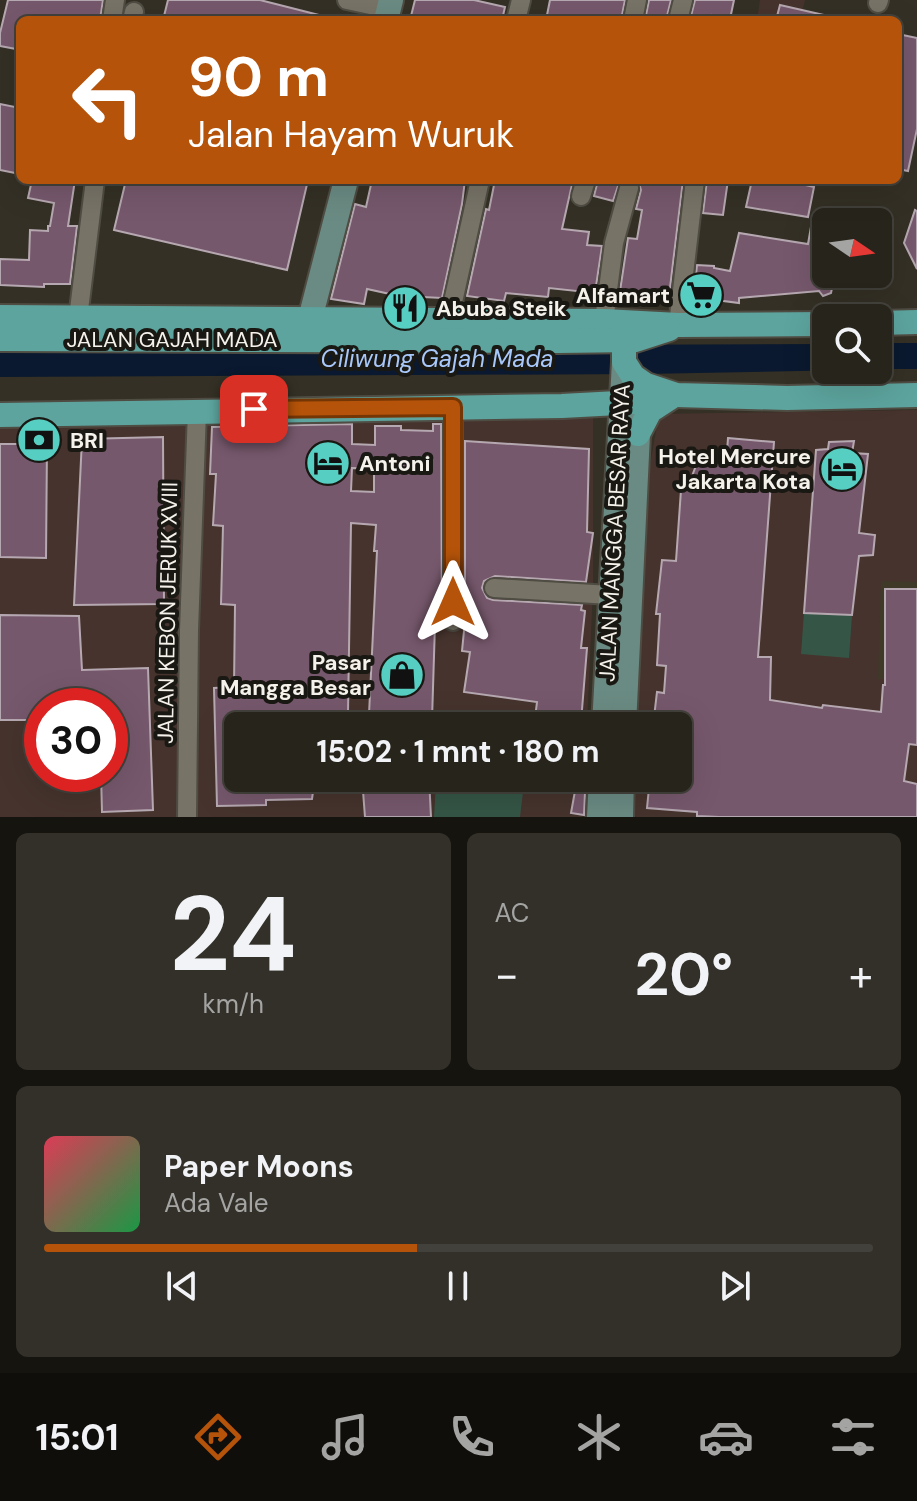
<!DOCTYPE html>
<html lang="id">
<head>
<meta charset="utf-8">
<style>
	body { margin:0; font-family:"DM Sans",sans-serif; background:#333029; color:#f1f3f6; height:100vh; display:flex; flex-direction:column; font-size:30px; white-space:nowrap }
	* { box-sizing:border-box; margin:0 }
	p { font-size:26px; color:#a4a4a3 }
	.icon { flex:none; width:44px; height:44px; fill:none; stroke:currentColor; stroke-width:2; stroke-linecap:round; stroke-linejoin:round }
	.map { position:relative; height:817px; overflow:hidden }
	.panel { display:flex; flex-direction:column; gap:16px; padding:16px; background:#15140f; flex:1 }
	.panel>* { flex:none }
	.hud { position:absolute; left:16px; top:16px; width:886px; height:168px; border-radius:12px; box-shadow:0 8px 32px #0002,0 0 0 2px #43413b; background:#b45309; color:#fff; overflow:hidden }
	.needle { width:52px; rotate:103deg }
	.fabs { position:absolute; left:812px; top:208px; display:grid; gap:16px }
	.fabs a { display:grid; place-items:center; width:80px; height:80px; border-radius:12px; background:#27241c; box-shadow:0 8px 32px #0002,0 0 0 2px #43413b; font-size:40px }
	.speed { position:absolute; left:24px; top:688px; display:flex; gap:16px; font-size:40px; font-weight:700; text-align:center }
	.speed>* { display:grid; place-content:center; width:104px; height:104px; border-radius:50%; background:#27241c; box-shadow:0 8px 32px #0002,0 0 0 2px #43413b; line-height:1 }
	.speed .limit { border:12px solid #d22; background:#fff; color:#111 }
	.pin { position:absolute; display:grid; place-items:center; width:68px; height:68px; color:#fff; margin:-34px; border-radius:16px; box-shadow:0 4px 12px #0006 }
	.me { position:absolute; width:88px; margin:-44px; rotate:0deg; stroke-linejoin:round; filter:drop-shadow(0 0 6px #0008) }
	.turn { display:flex; align-items:center; gap:28px; height:168px; padding:0 40px; font-size:36px }
	.turn .icon { width:104px; height:104px; stroke-width:2.5 }
	.turn b { display:block; font-size:56px; line-height:68px }
	.big { font-size:60px; font-weight:700; line-height:1.1 }
	.panel .card { flex:1; display:flex; flex-direction:column; justify-content:center; gap:12px; min-width:0; padding:0 28px; border-radius:12px; background:#333029 }
	.panel .dial { align-items:center; gap:0 }
	.dial b { font-size:104px; line-height:1 }
	.song { display:flex; align-items:center; gap:24px }
	.cover { width:96px; height:96px; border-radius:12px; background:linear-gradient(135deg,hsl(350 70% 55%),hsl(140 70% 35%)) }
	.played { height:8px; border-radius:4px; background:linear-gradient(90deg,#b45309 45%,#43413b 45%) }
	.keys { display:flex; justify-content:space-around; direction:ltr }
	.heat { display:flex; justify-content:space-between; align-items:center; font-size:44px; direction:ltr }
	.panel .tiles { flex:1; display:grid; gap:16px; grid-template-columns:1fr 1fr }
	.card:last-child { grid-column:span 2 }
	.trip { position:absolute; left:224px; top:712px; width:468px; height:80px; border-radius:12px; background:#27241c; box-shadow:0 8px 32px #0002,0 0 0 2px #43413b; font-weight:700; line-height:80px; text-align:center }
	.menu { display:flex; height:128px; justify-content:space-around; align-items:center; background:#100e0b; color:#a4a4a3 }
	.menu .icon { width:56px; height:56px }
	.menu .current { color:#b45309 }
	.menu b { font-size:36px; color:#f1f3f6 }
	.map>svg:first-child { display:block }
	.commercial { fill:#46332d; fill-rule:evenodd }
	.built { fill:#3f3a28 }
	.green { fill:#355646 }
	.water { fill:#0a192f }
	.building { fill:#76586c; stroke:#b6a8b1; stroke-width:2; fill-rule:evenodd }
	.lines { fill:none; stroke-linecap:round; stroke-linejoin:round }
	.street-casing { stroke:#4f4c43; stroke-width:22 }
	.secondary-casing { stroke:#4f4c43; stroke-width:28 }
	.primary-casing { stroke:#4f4c43; stroke-width:28 }
	.street { stroke:#777367; stroke-width:18 }
	.secondary { stroke:#6a8b83; stroke-width:24 }
	.primary { stroke:#5da49e; stroke-width:24 }
	.route-casing { stroke:#753606; stroke-width:20 }
	.route { stroke:#b45309; stroke-width:14 }
	.labels { text-anchor:middle; stroke-width:8; stroke-linejoin:round; paint-order:stroke }
	.poi-label { font-size:22px; font-weight:bold; fill:#f4f2ea; stroke:#1a1813; text-anchor:end }
	.street-label { font-size:22px; fill:#f4f2ea; stroke:#1a1813 }
	.water-label { font-size:24px; font-style:italic; fill:#a8c8fa; stroke:#1a1813 }
</style>
</head>
<body>
<div class="map">
<svg width="917" height="817" viewBox="0 0 917 817">
	<rect width="100%" height="100%" fill="#343025"/>
	<g class="commercial">
		<path d="M 760,0 L 805,0 L 800,20 L 757,20 Z"/>
		<path d="M 917,410 L 917,817 L 637,817 L 607,813 L 606,778 L 678,778 L 678,726 L 604,726 L 659,414 Z"/>
		<path d="M 593,411 L 593,588 L 587,726 L 238,726 L 238,778 L 584,778 L 582,817 L 0,817 L 0,419 ZM 42,706 L 110,706 L 110,774 L 42,774 Z"/>
	</g>
	<path class="built" d="M 881,581 L 917,582 L 917,680 L 878,679 Z"/>
	<g class="green">
		<path d="M 804,613 L 852,615 L 849,658 L 801,654 Z"/>
		<path d="M 436,783 L 523,792 L 520,817 L 434,817 Z"/>
	</g>
	<g class="water">
		<rect x="878" y="343" width="39" height="26"/>
		<path d="M 826,344 L 826,370 L 849,370 L 644,374 L 0,377 L 0,347 Z"/>
	</g>
	<g class="building">
		<path d="M 8,0 L 103,0 L 100,20 L 66,17 L 66,20 L 22,18 L 20,20 L 16,49 L 0,46 L 0,33 Z"/>
		<path d="M 168,0 L 260,0 L 323,16 L 322,20 L 163,20 Z"/>
		<path d="M 415,0 L 474,0 L 505,7 L 502,20 L 410,20 Z"/>
		<path d="M 550,0 L 625,0 L 621,20 L 546,20 Z"/>
		<path d="M 649,0 L 671,0 L 666,20 L 645,20 Z"/>
		<path d="M 695,0 L 734,0 L 730,19 L 712,15 L 711,20 L 690,20 Z"/>
		<path d="M 780,5 L 824,15 L 823,20 L 776,20 Z"/>
		<path d="M 898,34 L 917,38 L 917,129 L 908,171 L 898,169 Z"/>
		<path d="M 0,104 L 20,108 L 20,174 L 0,170 Z"/>
		<path d="M 32,180 L 75,180 L 68,226 L 77,226 L 70,284 L 44,284 L 44,287 L 0,285 L 0,259 L 29,260 L 30,230 L 48,231 L 48,226 L 50,226 L 54,203 L 28,198 Z"/>
		<path d="M 126,180 L 308,180 L 287,270 L 114,230 Z"/>
		<path d="M 372,180 L 465,180 L 462,204 L 442,298 L 423,297 L 422,301 L 367,289 L 364,304 L 331,299 L 355,204 L 366,207 Z"/>
		<path d="M 495,180 L 573,180 L 562,229 L 589,232 L 587,245 L 602,246 L 595,293 L 549,288 L 548,297 L 506,293 L 504,301 L 467,296 L 486,209 L 489,210 Z"/>
		<path d="M 598,180 L 620,180 L 613,201 L 594,196 Z"/>
		<path d="M 638,180 L 683,180 L 669,296 L 660,295 L 659,300 L 629,299 L 630,293 L 620,291 L 628,238 L 637,239 L 642,210 L 636,209 L 641,190 Z"/>
		<path d="M 707,180 L 728,180 L 723,215 L 703,213 Z"/>
		<path d="M 752,180 L 784,180 L 814,187 L 808,217 L 746,207 Z"/>
		<path d="M 915,210 L 917,211 L 917,269 L 904,243 Z"/>
		<path d="M 812,221 L 826,224 L 826,274 L 835,274 L 831,293 L 823,296 L 819,291 L 739,298 L 739,303 L 708,299 L 708,304 L 693,303 L 697,265 L 714,266 L 714,268 L 730,271 L 739,233 L 808,244 Z"/>
		<path d="M 352,424 L 352,444 L 375,445 L 375,426 L 401,426 L 401,430 L 433,431 L 433,424 L 441,424 L 442,625 L 435,624 L 432,720 L 419,720 L 419,726 L 238,726 L 238,778 L 315,778 L 312,799 L 266,800 L 266,805 L 217,806 L 214,688 L 234,687 L 235,605 L 221,604 L 223,526 L 213,525 L 216,474 L 210,474 L 212,427 ZM 352,468 L 374,469 L 374,492 L 351,491 ZM 351,523 L 376,525 L 374,551 L 377,551 L 369,714 L 348,713 Z"/>
		<path d="M 163,437 L 164,604 L 74,605 L 82,439 Z"/>
		<path d="M 728,438 L 774,442 L 758,657 L 771,657 L 770,700 L 822,708 L 823,705 L 881,712 L 883,685 L 885,685 L 885,589 L 917,589 L 917,745 L 909,744 L 904,781 L 917,784 L 917,817 L 719,817 L 697,816 L 697,812 L 647,808 L 650,778 L 678,778 L 678,726 L 653,726 L 657,692 L 664,693 L 666,666 L 657,665 L 660,614 L 656,614 L 662,560 L 676,561 L 682,476 L 692,476 L 697,463 L 726,465 Z"/>
		<path d="M 465,441 L 589,449 L 587,532 L 593,533 L 586,582 L 495,576 L 484,581 L 482,588 L 487,598 L 493,600 L 582,605 L 581,610 L 585,611 L 581,648 L 587,648 L 581,722 L 535,718 L 537,702 L 464,692 L 470,652 L 462,651 L 465,621 Z"/>
		<path d="M 854,441 L 852,453 L 868,454 L 859,533 L 875,535 L 873,555 L 859,556 L 852,615 L 804,613 L 816,450 L 828,449 L 829,442 Z"/>
		<path d="M 0,444 L 47,444 L 46,558 L 0,557 Z"/>
		<path d="M 0,615 L 79,616 L 82,670 L 148,668 L 153,810 L 102,812 L 101,774 L 110,774 L 110,706 L 42,706 L 42,720 L 0,720 Z"/>
		<path d="M 362,778 L 429,778 L 431,817 L 365,817 Z"/>
		<path d="M 575,791 L 585,792 L 584,815 L 571,813 Z"/>
	</g>
	<g class="lines">
		<g class="street-casing">
			<g id="street">
				<path d="M 347,0 L 389,9"/>
				<path d="M 878,3 L 879,0"/>
				<path d="M 112,20 L 115,0"/>
				<path d="M 132,20 L 134,12"/>
				<path d="M 516,20 L 521,0"/>
				<path d="M 633,20 L 637,0"/>
				<path d="M 678,20 L 683,0"/>
				<path d="M 581,196 L 586,180"/>
				<path d="M 78,318 L 95,180"/>
				<path d="M 449,320 L 480,180"/>
				<path d="M 604,321 L 614,243 L 629,188"/>
				<path d="M 678,325 L 695,180"/>
				<path d="M 494,588 L 610,595"/>
				<path d="M 453,621 L 453,407"/>
				<path d="M 187,817 L 189,630 L 197,411"/>
			</g>
		</g>
		<g class="secondary-casing">
			<g id="secondary">
				<path d="M 386,20 L 391,0"/>
				<path d="M 310,319 L 346,180"/>
				<path d="M 604,726 L 624,362"/>
				<path d="M 624,726 L 639,413"/>
				<path d="M 599,817 L 601,778"/>
				<path d="M 621,817 L 622,778"/>
			</g>
		</g>
		<g class="primary-casing">
			<g id="primary">
				<path d="M 0,317 L 604,321 L 678,325 L 826,324"/>
				<path d="M 878,323 L 917,322"/>
				<path d="M 0,339 L 558,341 L 635,340 L 669,329"/>
				<path d="M 624,340 L 624,362 L 633,376 L 646,385 L 676,395 L 787,398 L 917,395"/>
				<path d="M 0,415 L 562,406 L 655,401 L 676,395"/>
				<path d="M 638,434 L 650,411 L 670,398"/>
			</g>
		</g>
		<use href="#street" class="street"/>
		<use href="#secondary" class="secondary"/>
		<use href="#primary" class="primary"/>
	</g>
	<g class="lines">
		<g class="route-casing">
			<path id="route" d="M 254,409 L 453,407 L 453,602"/>
		</g>
		<use href="#route" class="route"/>
	</g>
	<defs>
		<g id="supermarket-disc" transform="scale(2.3)"><circle r="9.5" fill="#57cec2" stroke="#1a1813"/><path d="M-6-5.5h2.5l.6 2H6L4.5 2H-2.5L-4.4-4H-6ZM-1.5 3.2a1.3 1.3 0 1 0 .1 0ZM3 3.2a1.3 1.3 0 1 0 .1 0Z" fill="#111"/></g>
		<g id="restaurant-disc" transform="scale(2.3)"><circle r="9.5" fill="#57cec2" stroke="#1a1813"/><path d="M-5-6h1v4h1v-4h1v4h1v-4h1v5L-1.5 .5V6h-2V.5L-5-1ZM5-6V6H3V1.5H1.5Q1.5-4 5-6Z" fill="#111"/></g>
		<g id="bank-disc" transform="scale(2.3)"><circle r="9.5" fill="#57cec2" stroke="#1a1813"/><path d="M-6-4H6V4H-6ZM0-2.3a2.3 2.3 0 1 0 0 4.6a2.3 2.3 0 1 0 0-4.6Z" fill="#111"/></g>
		<g id="hotel-disc" transform="scale(2.3)"><circle r="9.5" fill="#57cec2" stroke="#1a1813"/><path d="M-6-4.5h1.5V1H6V5H4.5V3h-9V5H-6ZM-4 0a1.8 1.8 0 1 1 3.6 0ZM.5 0V-2.5h3Q6-2.5 6 0Z" fill="#111"/></g>
		<g id="shop-disc" transform="scale(2.3)"><circle r="9.5" fill="#57cec2" stroke="#1a1813"/><path d="M-5-2.5h2.3a2.7 3.5 0 0 1 5.4 0H5L5.5 6h-11ZM-1.5-2.5h3a1.5 2.3 0 0 0-3 0Z" fill="#111"/></g>
	</defs>
	<g fill-rule="evenodd">
		<use href="#supermarket-disc" x="701" y="295"/>
		<use href="#restaurant-disc" x="405" y="308"/>
		<use href="#bank-disc" x="39" y="440"/>
		<use href="#hotel-disc" x="328" y="463"/>
		<use href="#hotel-disc" x="842" y="469"/>
		<use href="#shop-disc" x="402" y="675"/>
	</g>
	<g class="labels">
		<g class="poi-label">
			<text x="670" y="303">Alfamart</text>
			<text x="436" y="316" text-anchor="start">Abuba Steik</text>
			<text x="70" y="448" text-anchor="start">BRI</text>
			<text x="811" y="464">Hotel Mercure<tspan x="811" dy="25">Jakarta Kota</tspan></text>
			<text x="359" y="471" text-anchor="start">Antoni</text>
			<text x="371" y="670">Pasar<tspan x="371" dy="25">Mangga Besar</tspan></text>
		</g>
		<g class="street-label">
			<text x="172" y="347">JALAN GAJAH MADA</text>
			<text transform="translate(614 533) rotate(-87)" y="8">JALAN MANGGA BESAR RAYA</text>
			<text transform="translate(167 613) rotate(-89)" y="8">JALAN KEBON JERUK XVIII</text>
		</g>
		<g class="water-label">
			<text x="437" y="367">Ciliwung Gajah Mada</text>
		</g>
	</g>
</svg>
<div class="fabs">
<a><svg class="needle" viewBox="-14 -14 28 28"><path d="M0-13l5 13h-10z" fill="#e53935"/><path d="M0 13l5-13h-10z" fill="#a4a4a3"/></svg></a>
<a><svg class="icon" aria-label="search" viewBox="0 0 24 24"><circle cx="10" cy="10" r="6"/><path d="M15 15l6 6"/></svg></a>
</div>
<div class="speed"><div class="limit">30</div></div>
<div class="pin" style="left:254px;top:409px;background:#d93025"><svg class="icon" aria-label="arrive" viewBox="0 0 24 24"><path d="M6 21V4h12l-3 4 3 4H6"/></svg></div>
<svg class="me" style="left:453px;top:602px" viewBox="-20 -20 40 40"><path d="M0-17L14 15 0 8-14 15z" fill="#b45309" stroke="#fff" stroke-width="4"/></svg>
<div class="trip">15:02 · 1 mnt · 180 m</div>
<div class="hud">
<div class="turn"><svg class="icon" aria-label="left" viewBox="0 0 24 24"><path d="M17 20v-9H6M10 6l-5 5 5 5"/></svg><div><b>90 m</b>Jalan Hayam Wuruk</div></div>
</div>
</div>
<section class="panel">
<div class="tiles">
<div class="card dial"><b>24</b><p>km/h</p></div>
<div class="card"><p>AC</p>
<div class="heat"><a>−</a><b class="big">20°</b><a>+</a></div>
</div>
<div class="card">
<div class="song"><i class="cover"></i><div><b>Paper Moons</b><p>Ada Vale</p></div></div>
<div class="played"></div>
<div class="keys"><svg class="icon" aria-label="previous" viewBox="0 0 24 24"><path d="M18 5L8 12l10 7zM5 5v14"/></svg><svg class="icon" aria-label="pause" viewBox="0 0 24 24"><path d="M8 5v14M16 5v14"/></svg><svg class="icon" aria-label="next" viewBox="0 0 24 24"><path d="M6 5l10 7-10 7zM19 5v14"/></svg></div>
</div>
</div>
</section>
<nav class="menu">
<b>15:01</b>
<svg class="icon current" aria-label="directions" viewBox="0 0 24 24"><path d="M12 3l9 9-9 9-9-9zM9 14v-3h6M13 9l2 2-2 2"/></svg>
<svg class="icon" aria-label="music" viewBox="0 0 24 24"><path d="M9 18V5l10-2v13"/><circle cx="6" cy="18" r="3"/><circle cx="16" cy="16" r="3"/></svg>
<svg class="icon" aria-label="phone" viewBox="0 0 24 24"><path d="M5 4h4l2 5-3 2q2 4 5 5l2-3 5 2v4C11 20 4 13 5 4z"/></svg>
<svg class="icon" aria-label="climate" viewBox="0 0 24 24"><path d="M12 3v18M4 7l16 10M4 17L20 7"/></svg>
<svg class="icon" aria-label="car" viewBox="0 0 24 24"><path d="M5 17H2v-5l4-1 3-4h7l3 4 3 1v5h-3M9 17h6M6 11h13"/><circle cx="7" cy="17" r="2"/><circle cx="17" cy="17" r="2"/></svg>
<svg class="icon" aria-label="filters" viewBox="0 0 24 24"><path d="M4 7h16M4 17h16"/><circle cx="9" cy="7" r="2"/><circle cx="15" cy="17" r="2"/></svg>
</nav>
</body>
</html>
